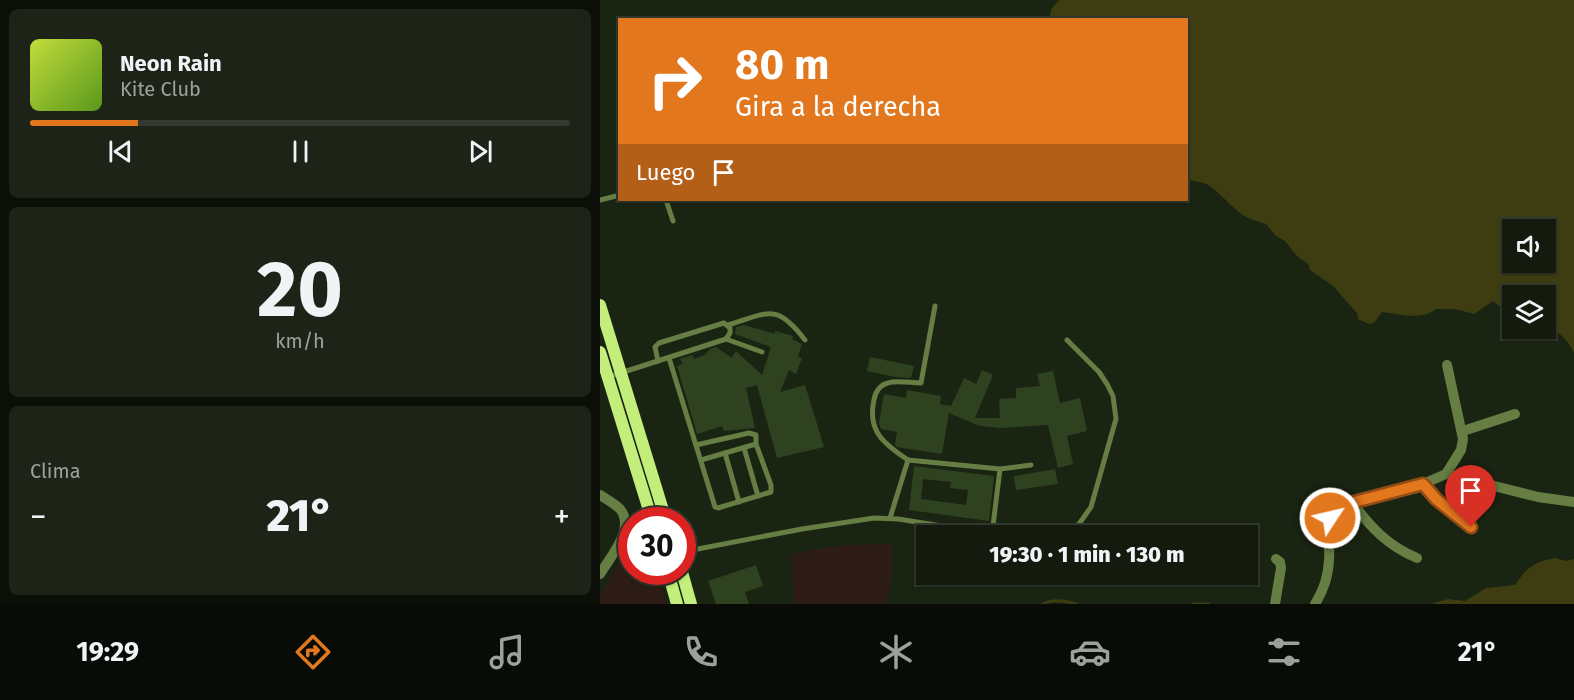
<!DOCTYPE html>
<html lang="es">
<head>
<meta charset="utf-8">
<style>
	body { margin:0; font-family:"Fira Sans",sans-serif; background:#1d2417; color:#f1f3f6; height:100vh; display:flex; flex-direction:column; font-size:22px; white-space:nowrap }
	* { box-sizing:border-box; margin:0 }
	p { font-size:20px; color:#9da19e }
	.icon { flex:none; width:33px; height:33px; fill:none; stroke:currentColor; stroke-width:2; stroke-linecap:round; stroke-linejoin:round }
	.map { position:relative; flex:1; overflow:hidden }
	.panel { display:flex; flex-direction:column; gap:9px; padding:9px; background:#0b0f08; width:600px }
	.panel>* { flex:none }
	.guide { position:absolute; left:18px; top:18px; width:570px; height:183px; border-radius:0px; box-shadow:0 2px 4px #0004,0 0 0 2px #33392e; background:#e2771e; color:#fff; overflow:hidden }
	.fabs { position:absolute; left:902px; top:219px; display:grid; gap:12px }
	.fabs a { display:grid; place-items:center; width:54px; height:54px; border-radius:0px; background:#141b0e; box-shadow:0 2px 4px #0004,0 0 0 2px #33392e; font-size:30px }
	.speed { position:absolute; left:18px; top:507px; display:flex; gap:12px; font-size:30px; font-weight:700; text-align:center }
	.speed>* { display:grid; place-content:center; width:78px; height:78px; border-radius:50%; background:#141b0e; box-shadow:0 2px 4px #0004,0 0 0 2px #33392e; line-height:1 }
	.speed .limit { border:9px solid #d22; background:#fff; color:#111 }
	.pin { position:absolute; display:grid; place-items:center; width:51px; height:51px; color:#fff; margin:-62px -26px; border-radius:50% 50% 50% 0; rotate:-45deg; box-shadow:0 0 6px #0007 }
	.pin .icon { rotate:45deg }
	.me { position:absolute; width:66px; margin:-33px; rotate:55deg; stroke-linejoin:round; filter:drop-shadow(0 0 4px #0008) }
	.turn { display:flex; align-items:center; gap:21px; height:126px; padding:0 18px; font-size:27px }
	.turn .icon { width:78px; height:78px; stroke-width:2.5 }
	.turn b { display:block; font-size:42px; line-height:51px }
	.then { display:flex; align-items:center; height:57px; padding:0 18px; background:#0003; gap:12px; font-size:22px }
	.big { font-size:45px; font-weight:800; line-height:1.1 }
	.panel .card { flex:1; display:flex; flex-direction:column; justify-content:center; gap:9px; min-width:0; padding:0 21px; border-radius:9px; background:#1d2417 }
	.panel .dial { align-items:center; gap:0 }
	.dial b { font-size:78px; line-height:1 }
	.song { display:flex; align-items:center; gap:18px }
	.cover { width:72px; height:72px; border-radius:9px; background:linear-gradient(135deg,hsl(70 70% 55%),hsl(90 70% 35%)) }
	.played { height:6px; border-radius:3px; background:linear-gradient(90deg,#e2771e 20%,#33392e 20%) }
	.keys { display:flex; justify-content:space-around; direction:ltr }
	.heat { display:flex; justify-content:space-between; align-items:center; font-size:33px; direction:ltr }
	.trip { position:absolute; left:316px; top:525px; width:342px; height:60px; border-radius:0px; background:#141b0e; box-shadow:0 2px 4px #0004,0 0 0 2px #33392e; font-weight:800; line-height:60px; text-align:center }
	.menu { display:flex; height:96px; justify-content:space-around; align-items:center; background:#080b06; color:#9da19e }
	.menu .icon { width:42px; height:42px }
	.menu .current { color:#e2771e }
	.menu b { font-size:27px; color:#f1f3f6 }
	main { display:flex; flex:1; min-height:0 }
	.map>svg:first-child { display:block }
	.green { fill:#2d1d16 }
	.water { fill:#3e3d11; fill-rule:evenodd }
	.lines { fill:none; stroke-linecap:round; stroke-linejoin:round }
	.stream { stroke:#3e3d11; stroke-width:3 }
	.building { fill:#2f4220; fill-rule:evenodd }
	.lane { stroke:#667d43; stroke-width:5 }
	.street { stroke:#667d43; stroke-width:10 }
	.secondary { stroke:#c3ee7c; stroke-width:12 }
	.route-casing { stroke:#934d14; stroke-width:15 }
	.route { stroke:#e2771e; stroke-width:10 }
</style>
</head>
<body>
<main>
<section class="panel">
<div class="card">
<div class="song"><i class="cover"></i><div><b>Neon Rain</b><p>Kite Club</p></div></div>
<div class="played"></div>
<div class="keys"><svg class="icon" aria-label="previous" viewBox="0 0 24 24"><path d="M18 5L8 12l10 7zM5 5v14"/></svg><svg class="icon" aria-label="pause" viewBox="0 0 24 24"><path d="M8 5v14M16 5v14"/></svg><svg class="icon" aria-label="next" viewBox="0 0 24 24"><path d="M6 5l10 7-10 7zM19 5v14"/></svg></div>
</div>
<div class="card dial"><b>20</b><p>km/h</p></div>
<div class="card"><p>Clima</p>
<div class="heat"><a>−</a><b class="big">21°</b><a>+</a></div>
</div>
</section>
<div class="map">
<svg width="974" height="604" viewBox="0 0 974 604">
	<rect width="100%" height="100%" fill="#1a2412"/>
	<g class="green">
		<path d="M 31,543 L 32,572 L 56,572 L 67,604 L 0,604 L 0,596 Z"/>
		<path d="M 291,544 C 293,564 293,585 284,604 L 194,604 L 192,554 L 243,545 Z"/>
	</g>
	<g class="water">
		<path d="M 459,0 L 974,0 L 974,353 C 969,340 956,330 945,323 L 945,296 L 912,296 L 912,316 L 893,301 L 874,314 L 855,309 L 836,309 C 822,321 799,314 782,312 L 774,323 L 769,324 L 758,319 L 757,313 L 733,286 L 710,270 L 708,264 L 697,256 L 685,241 L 676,236 L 666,224 C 636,217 632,203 610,186 C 604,182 594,181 587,180 L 586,20 L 449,19 L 452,8 ZM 912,230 L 945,230 L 945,262 L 912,262 Z"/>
		<path d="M 955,558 L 967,561 L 974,559 L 974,604 L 831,604 L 848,599 L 865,601 L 886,588 L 915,585 C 927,567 934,562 955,558 Z"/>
	</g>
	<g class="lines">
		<g class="stream">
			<path d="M 443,604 C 452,599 466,601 476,604"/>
			<path d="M 593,604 L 609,604"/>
		</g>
	</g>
	<g class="building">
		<path d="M 144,325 L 175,334 L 175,331 L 193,336 L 192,339 L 202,344 L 198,357 L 202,358 L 196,374 L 189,370 L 180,392 L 205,385 L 224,447 L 177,458 L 157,385 L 146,388 L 155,428 L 124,431 L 122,426 L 97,434 L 77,366 L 83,364 L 80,359 L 92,355 L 94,359 L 105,355 L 110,349 L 116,347 L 132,358 L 136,351 L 162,375 L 171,347 L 135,334 L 136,327 Z"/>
		<path d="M 270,357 L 314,366 L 311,378 L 295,377 L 267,371 Z"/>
		<path d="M 382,370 L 393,375 L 375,418 L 400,418 L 399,399 L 416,398 L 416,388 L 440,386 L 437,374 L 453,371 L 460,403 L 480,398 L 487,431 L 467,436 L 473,464 L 458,468 L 448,425 L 401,428 L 380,426 L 349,413 L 342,454 L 297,447 L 295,445 L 297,432 L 281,429 L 279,423 L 284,394 L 306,398 L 307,390 L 341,396 L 340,404 L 351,406 L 364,378 L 376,384 Z"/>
		<path d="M 314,466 L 394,476 L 389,521 L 309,510 ZM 323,479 L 351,482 L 350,488 L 368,490 L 366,505 L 321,499 Z"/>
		<path d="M 455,469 L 458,484 L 416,490 L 414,476 Z"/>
		<path d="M 156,565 L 163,586 L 145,592 L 149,604 L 116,604 L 108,581 Z"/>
	</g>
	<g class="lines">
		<g class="lane">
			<path d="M 0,200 L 20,195"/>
			<path d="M 66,200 L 73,221"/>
			<path d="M 128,325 C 168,313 176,302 205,340"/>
			<path d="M 69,358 L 115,507 L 118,508 L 171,492 L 171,485 L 156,444"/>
			<path d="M 58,361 L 55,347 L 59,343 L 124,323 L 130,328 L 130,333 L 126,339"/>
			<path d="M 8,377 L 126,339 L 162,352"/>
			<path d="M 96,445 L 149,433 L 156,435 L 156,444 L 101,460"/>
			<path d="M 144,448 L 158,496"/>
			<path d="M 125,453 L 139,502"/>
			<path d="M 308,460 C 284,444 267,431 274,400 C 275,392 280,385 288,383 C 297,380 311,383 321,383 L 335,306"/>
			<path d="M 290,518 L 308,460 L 400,469 L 431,465"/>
			<path d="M 464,536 L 479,524 L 491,507 L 516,419 L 513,396 L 507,384 L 499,372 L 467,340"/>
			<path d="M 82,552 L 202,529 L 274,518 L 298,519 L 392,534 L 400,469"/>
		</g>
		<g class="street">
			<path d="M 863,431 L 915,414"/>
			<path d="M 846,474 L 861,450 L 863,439 L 847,365"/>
			<path d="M 823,484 L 836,499 L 871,527"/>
			<path d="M 0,495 C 6,499 15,504 20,509 C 36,529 10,557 0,574"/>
			<path d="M 752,502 C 770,527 788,546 817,558"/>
			<path d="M 675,604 L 681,568 L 680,562 L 676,559"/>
			<path d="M 715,604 C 724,589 728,577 729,560 C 731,536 720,522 743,505 L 823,484 L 846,474 L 938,497 L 974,502"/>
		</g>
		<g class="secondary">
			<path d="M 0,305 L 66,520"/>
			<path d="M 0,352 L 52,520"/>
			<path d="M 68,572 L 77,604"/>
			<path d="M 82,572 L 91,604"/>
		</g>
	</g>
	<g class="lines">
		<g class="route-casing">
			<path id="route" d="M 730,518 L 743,505 L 823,484 L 836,499 L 871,527"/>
		</g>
		<use href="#route" class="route"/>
	</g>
</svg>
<div class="fabs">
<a><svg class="icon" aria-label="sound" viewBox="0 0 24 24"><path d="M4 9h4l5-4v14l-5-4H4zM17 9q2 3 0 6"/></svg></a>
<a><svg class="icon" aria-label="layers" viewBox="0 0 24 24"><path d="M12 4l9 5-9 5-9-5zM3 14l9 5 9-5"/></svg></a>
</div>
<div class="speed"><div class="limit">30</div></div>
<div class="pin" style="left:871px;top:527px;background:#d93025"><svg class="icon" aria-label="arrive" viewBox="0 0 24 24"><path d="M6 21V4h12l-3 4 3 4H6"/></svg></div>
<svg class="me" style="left:730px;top:518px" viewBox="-20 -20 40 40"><circle r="17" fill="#e2771e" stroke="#fff" stroke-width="3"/><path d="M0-11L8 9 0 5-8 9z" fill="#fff"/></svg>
<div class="trip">19:30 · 1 min · 130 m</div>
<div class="guide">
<div class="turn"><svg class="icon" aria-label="right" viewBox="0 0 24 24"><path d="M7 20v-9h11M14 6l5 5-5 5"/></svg><div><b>80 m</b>Gira a la derecha</div></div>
<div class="then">Luego<svg class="icon" aria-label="arrive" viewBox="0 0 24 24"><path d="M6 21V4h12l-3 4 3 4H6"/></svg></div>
</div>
</div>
</main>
<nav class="menu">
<b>19:29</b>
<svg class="icon current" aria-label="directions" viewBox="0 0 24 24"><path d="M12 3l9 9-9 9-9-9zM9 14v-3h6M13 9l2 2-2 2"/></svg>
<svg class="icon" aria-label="music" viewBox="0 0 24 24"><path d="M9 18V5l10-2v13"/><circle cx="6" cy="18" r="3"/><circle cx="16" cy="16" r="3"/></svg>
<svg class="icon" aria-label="phone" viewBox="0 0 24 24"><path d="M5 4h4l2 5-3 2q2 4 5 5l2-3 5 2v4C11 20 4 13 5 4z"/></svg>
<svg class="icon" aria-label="climate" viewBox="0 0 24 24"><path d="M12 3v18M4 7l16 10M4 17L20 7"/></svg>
<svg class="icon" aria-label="car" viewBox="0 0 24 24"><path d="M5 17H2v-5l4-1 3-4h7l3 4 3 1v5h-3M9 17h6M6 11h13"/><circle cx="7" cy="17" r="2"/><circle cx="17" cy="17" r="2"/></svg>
<svg class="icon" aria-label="filters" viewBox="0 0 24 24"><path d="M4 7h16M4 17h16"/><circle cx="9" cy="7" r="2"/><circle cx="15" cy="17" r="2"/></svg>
<b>21°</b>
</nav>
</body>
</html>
